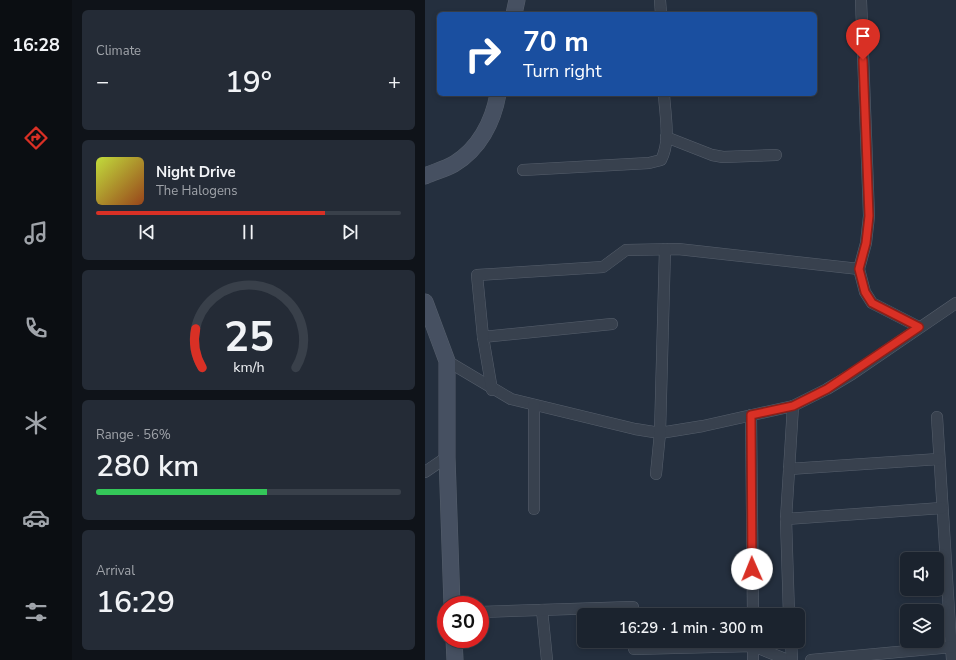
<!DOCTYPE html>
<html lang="en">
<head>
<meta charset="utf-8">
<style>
	body { margin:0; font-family:"Nunito Sans",sans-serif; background:#242b36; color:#f1f3f6; height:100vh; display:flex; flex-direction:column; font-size:15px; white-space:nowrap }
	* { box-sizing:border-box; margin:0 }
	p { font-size:13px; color:#a0a4aa }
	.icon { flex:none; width:22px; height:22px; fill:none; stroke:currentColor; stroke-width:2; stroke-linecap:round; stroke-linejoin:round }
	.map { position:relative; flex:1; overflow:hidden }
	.sheet { display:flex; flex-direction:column; gap:10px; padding:10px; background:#0f1319; width:353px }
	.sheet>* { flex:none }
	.top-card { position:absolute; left:12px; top:12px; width:380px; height:84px; border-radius:6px; box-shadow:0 2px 6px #0003,0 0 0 1px #39404a; background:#1a4fa0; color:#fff; overflow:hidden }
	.fabs { position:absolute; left:475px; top:552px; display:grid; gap:8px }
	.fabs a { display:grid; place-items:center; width:44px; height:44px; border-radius:6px; background:#1b232e; box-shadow:0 2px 6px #0003,0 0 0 1px #39404a; font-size:20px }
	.speed { position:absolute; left:12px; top:596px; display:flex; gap:8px; font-size:20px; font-weight:700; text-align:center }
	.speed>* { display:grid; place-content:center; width:52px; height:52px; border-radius:50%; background:#1b232e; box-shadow:0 2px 6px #0003,0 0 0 1px #39404a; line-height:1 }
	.speed .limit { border:6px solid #d22; background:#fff; color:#111 }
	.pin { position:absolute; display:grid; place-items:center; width:34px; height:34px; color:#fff; margin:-41px -17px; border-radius:50% 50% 50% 0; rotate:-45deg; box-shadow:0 0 4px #0007 }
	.pin .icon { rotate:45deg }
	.me { position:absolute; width:44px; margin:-22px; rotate:359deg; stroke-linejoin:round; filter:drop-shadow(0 0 3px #0008) }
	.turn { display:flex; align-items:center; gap:14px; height:84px; padding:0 20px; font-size:18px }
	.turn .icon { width:52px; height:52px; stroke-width:2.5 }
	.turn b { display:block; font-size:28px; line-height:34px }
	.big { font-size:30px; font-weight:600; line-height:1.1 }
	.sheet .tile { flex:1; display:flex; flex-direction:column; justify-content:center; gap:6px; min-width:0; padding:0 14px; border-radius:6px; background:#242b36 }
	.sheet .dial { align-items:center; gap:0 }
	.dial svg { height:104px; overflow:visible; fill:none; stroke:#39404a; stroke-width:7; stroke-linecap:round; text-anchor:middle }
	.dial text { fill:#f1f3f6; stroke:none }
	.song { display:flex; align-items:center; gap:12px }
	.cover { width:48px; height:48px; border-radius:6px; background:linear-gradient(135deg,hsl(70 70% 55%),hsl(20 70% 35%)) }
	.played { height:4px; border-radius:2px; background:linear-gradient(90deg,#d93025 75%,#39404a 75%) }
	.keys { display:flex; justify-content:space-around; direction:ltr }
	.heat { display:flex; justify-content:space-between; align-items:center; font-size:22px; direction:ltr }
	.charge { height:6px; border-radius:3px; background:linear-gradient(90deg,#34c759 56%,#39404a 0) }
	.trip { position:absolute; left:152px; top:608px; width:228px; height:40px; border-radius:6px; background:#1b232e; box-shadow:0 2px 6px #0003,0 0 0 1px #39404a; font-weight:600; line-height:40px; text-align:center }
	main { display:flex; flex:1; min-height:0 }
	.tabs { display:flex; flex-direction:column; width:72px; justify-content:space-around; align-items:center; background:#0b0e12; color:#a0a4aa }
	.tabs .icon { width:28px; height:28px }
	.tabs .active { color:#d93025 }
	.tabs b { font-size:18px; color:#f1f3f6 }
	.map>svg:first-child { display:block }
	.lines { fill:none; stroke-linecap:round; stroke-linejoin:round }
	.street-casing { stroke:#565f6c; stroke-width:12 }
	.secondary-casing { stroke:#565f6c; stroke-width:17 }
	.street { stroke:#38414e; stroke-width:11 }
	.secondary { stroke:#465061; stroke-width:16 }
	.route-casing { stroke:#8d1f18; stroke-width:10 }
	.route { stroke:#d93025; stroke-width:7 }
</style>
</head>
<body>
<main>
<nav class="tabs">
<b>16:28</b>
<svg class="icon active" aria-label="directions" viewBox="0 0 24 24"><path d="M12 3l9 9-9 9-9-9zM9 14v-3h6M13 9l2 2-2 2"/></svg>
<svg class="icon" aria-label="music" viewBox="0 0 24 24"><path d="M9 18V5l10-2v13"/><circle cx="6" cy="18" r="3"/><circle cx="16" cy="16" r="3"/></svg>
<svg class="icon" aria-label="phone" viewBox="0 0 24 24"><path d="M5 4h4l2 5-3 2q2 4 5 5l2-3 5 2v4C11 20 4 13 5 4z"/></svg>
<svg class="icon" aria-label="climate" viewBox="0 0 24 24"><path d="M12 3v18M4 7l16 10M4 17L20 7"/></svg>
<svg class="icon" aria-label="car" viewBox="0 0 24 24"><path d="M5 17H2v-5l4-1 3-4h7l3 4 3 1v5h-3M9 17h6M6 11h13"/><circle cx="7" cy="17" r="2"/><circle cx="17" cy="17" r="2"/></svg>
<svg class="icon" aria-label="filters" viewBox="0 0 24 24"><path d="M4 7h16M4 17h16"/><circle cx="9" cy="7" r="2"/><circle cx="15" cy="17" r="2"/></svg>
</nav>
<section class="sheet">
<div class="tile"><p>Climate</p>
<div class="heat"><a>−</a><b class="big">19°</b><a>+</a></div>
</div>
<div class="tile">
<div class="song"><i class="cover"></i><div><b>Night Drive</b><p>The Halogens</p></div></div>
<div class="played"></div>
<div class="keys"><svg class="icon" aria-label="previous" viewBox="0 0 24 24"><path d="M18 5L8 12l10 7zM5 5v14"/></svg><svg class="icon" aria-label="pause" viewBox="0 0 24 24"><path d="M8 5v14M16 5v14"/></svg><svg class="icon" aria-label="next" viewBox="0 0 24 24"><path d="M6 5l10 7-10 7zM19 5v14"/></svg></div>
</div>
<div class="tile dial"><svg viewBox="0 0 100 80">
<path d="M14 69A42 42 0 1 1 86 69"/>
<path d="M14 69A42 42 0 0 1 9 39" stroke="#d93025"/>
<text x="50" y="56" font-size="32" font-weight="700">25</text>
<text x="50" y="72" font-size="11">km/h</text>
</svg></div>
<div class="tile"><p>Range · 56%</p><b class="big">280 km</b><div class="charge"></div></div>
<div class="tile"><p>Arrival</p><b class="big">16:29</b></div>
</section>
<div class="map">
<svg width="531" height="660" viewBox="0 0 531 660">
	<rect width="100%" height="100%" fill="#242f3e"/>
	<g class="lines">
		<g class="street-casing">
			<g id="street">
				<path d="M 235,0 L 236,14"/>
				<path d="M 436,0 L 444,216 L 441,243 L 434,269 L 440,292 L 447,303 L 494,327"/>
				<path d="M 241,137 L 287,155 L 298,157 L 351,155"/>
				<path d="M 98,170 L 224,163 L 236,160 C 246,141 240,115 239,94"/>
				<path d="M 58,337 L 187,324"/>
				<path d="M 22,361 L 86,399 L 210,429 L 235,433 L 278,426 L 368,406 L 402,389 L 427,374 L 531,303"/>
				<path d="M 67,390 L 58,337 L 52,275 L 178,267 L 201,250 L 253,249 L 434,269"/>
				<path d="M 326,415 L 328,615"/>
				<path d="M 512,417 L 527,660"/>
				<path d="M 364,469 L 514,459"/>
				<path d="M 0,472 L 22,457"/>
				<path d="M 231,474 L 235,433 L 240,249"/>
				<path d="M 109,509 L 109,405"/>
				<path d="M 361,519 L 517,508"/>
				<path d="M 117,610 L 122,660"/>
				<path d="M 55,612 L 208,607 L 208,615"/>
				<path d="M 364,615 L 361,519 L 368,406"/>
				<path d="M 209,641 L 209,649 L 328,646 L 363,660"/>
				<path d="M 328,641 L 328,660"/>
				<path d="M 366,641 L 367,660"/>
				<path d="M 386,660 L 527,647"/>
			</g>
		</g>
		<g class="secondary-casing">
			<g id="secondary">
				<path d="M 89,14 L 92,0"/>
				<path d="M 0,176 C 9,172 20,169 29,164 C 54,149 68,122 73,94"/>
				<path d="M 0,302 L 22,361 L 22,457 L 27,605"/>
				<path d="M 29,639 L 30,660"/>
			</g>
		</g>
		<use href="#street" class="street"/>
		<use href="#secondary" class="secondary"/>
	</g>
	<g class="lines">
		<g class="route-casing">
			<path id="route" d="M 327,569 L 326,415 L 368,406 L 402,389 L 494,327 L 447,303 L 440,292 L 434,269 L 441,243 L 444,216 L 438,60"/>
		</g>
		<use href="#route" class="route"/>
	</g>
</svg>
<div class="fabs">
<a><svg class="icon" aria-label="sound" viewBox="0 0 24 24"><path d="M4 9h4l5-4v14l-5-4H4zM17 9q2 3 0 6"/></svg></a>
<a><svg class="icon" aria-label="layers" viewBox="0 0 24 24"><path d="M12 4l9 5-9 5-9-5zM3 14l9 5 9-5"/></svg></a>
</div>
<div class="speed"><div class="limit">30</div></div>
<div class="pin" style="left:438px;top:60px;background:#d93025"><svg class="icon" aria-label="arrive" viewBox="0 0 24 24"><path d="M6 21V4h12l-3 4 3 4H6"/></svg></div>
<svg class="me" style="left:327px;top:569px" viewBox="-20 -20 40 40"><circle r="19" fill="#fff"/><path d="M0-13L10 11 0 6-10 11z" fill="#d93025"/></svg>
<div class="trip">16:29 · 1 min · 300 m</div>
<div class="top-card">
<div class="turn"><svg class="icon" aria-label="right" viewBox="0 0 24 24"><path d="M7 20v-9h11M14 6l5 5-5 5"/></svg><div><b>70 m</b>Turn right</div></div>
</div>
</div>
</main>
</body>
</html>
